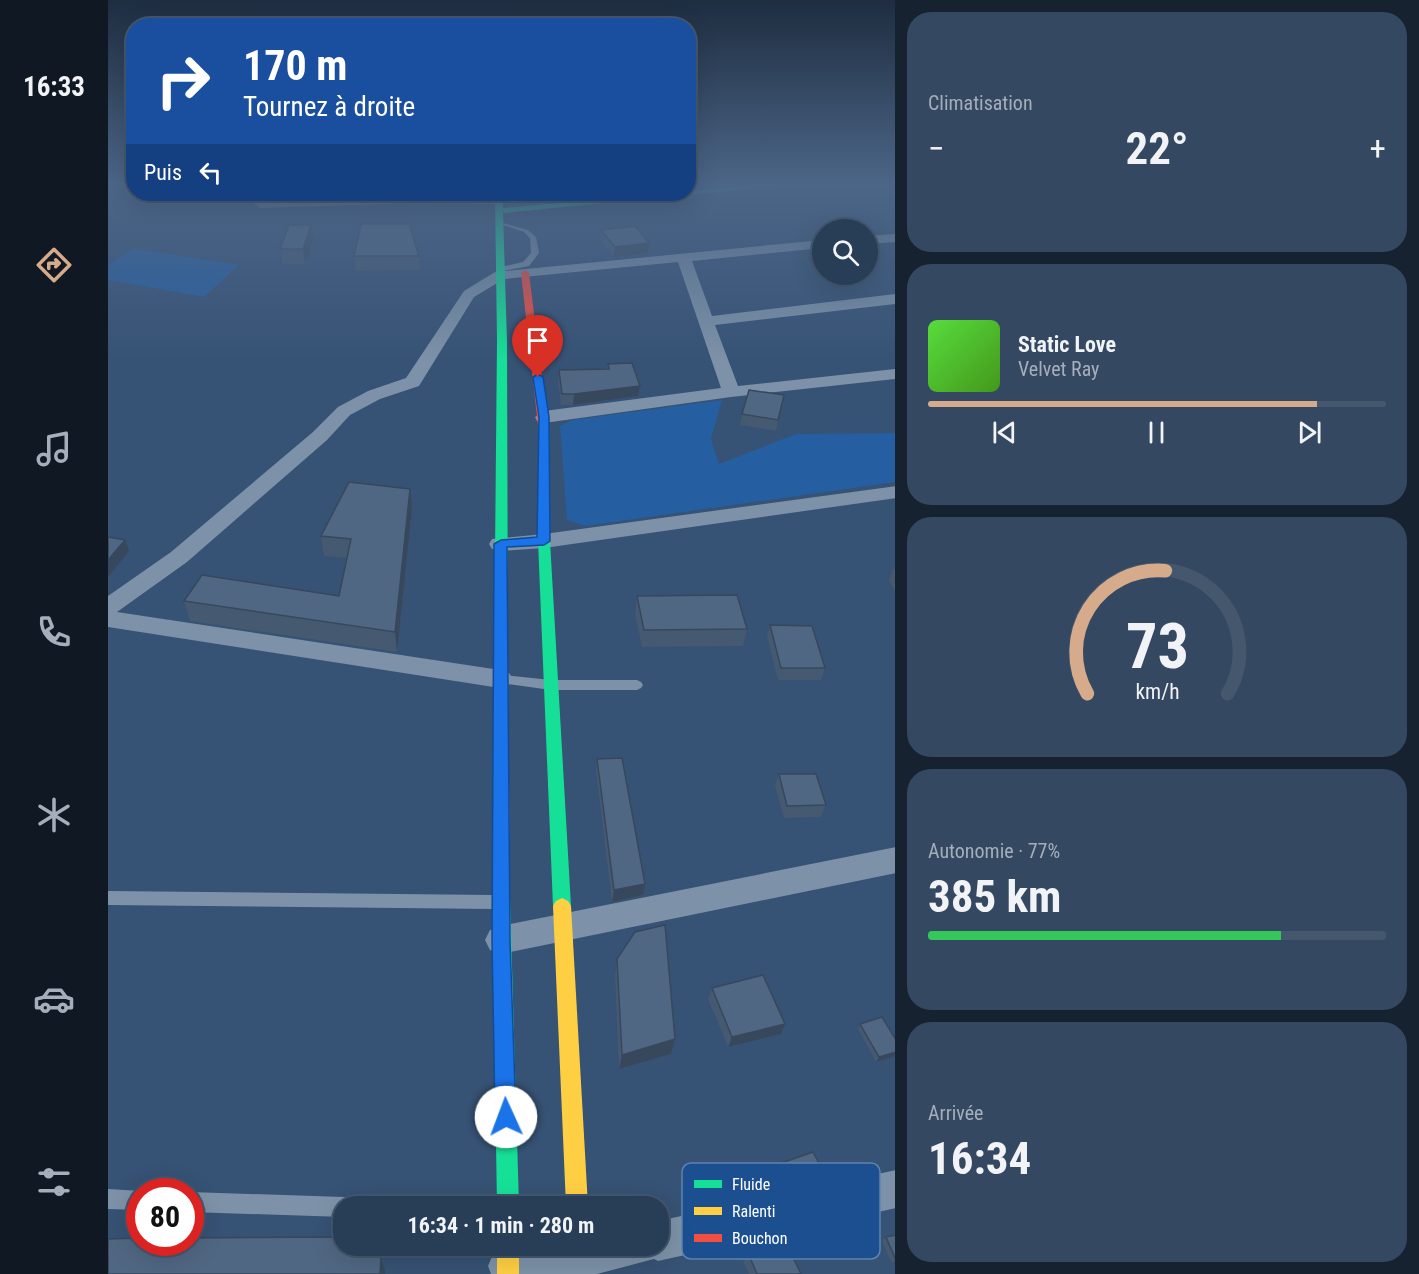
<!DOCTYPE html>
<html lang="fr">
<head>
<meta charset="utf-8">
<style>
	body { margin:0; font-family:"Roboto Condensed",sans-serif; background:#344961; color:#f1f3f6; height:100vh; display:flex; flex-direction:column; font-size:22px; white-space:nowrap }
	* { box-sizing:border-box; margin:0 }
	p { font-size:20px; color:#a5aeba }
	.icon { flex:none; width:33px; height:33px; fill:none; stroke:currentColor; stroke-width:2; stroke-linecap:round; stroke-linejoin:round }
	.map { position:relative; flex:1; overflow:hidden }
	.sheet { display:flex; flex-direction:column; gap:12px; padding:12px; background:#162230; width:524px }
	.sheet>* { flex:none }
	.top-card { position:absolute; left:18px; top:18px; width:570px; height:183px; border-radius:24px; box-shadow:0 6px 24px #0002,0 0 0 2px #44576d; background:#1a4fa0; color:#fff; overflow:hidden }
	.tools { position:absolute; left:704px; top:219px; display:grid; gap:12px }
	.tools a { display:grid; place-items:center; width:66px; height:66px; border-radius:50%; background:#283e57; box-shadow:0 6px 24px #0002,0 0 0 2px #44576d; font-size:30px }
	.speed { position:absolute; left:18px; top:1178px; display:flex; gap:12px; font-size:30px; font-weight:700; text-align:center }
	.speed>* { display:grid; place-content:center; width:78px; height:78px; border-radius:50%; background:#283e57; box-shadow:0 6px 24px #0002,0 0 0 2px #44576d; line-height:1 }
	.speed .limit { border:9px solid #d22; background:#fff; color:#111 }
	.pin { position:absolute; display:grid; place-items:center; width:51px; height:51px; color:#fff; margin:-62px -26px; border-radius:50% 50% 50% 0; rotate:-45deg; box-shadow:0 0 6px #0007 }
	.pin .icon { rotate:45deg }
	.me { position:absolute; width:66px; margin:-33px; rotate:358deg; stroke-linejoin:round; filter:drop-shadow(0 0 4px #0008) }
	.turn { display:flex; align-items:center; gap:21px; height:126px; padding:0 18px; font-size:27px }
	.turn .icon { width:78px; height:78px; stroke-width:2.5 }
	.turn b { display:block; font-size:42px; line-height:51px }
	.then { display:flex; align-items:center; height:57px; padding:0 18px; background:#0003; gap:12px; font-size:22px }
	.big { font-size:45px; font-weight:700; line-height:1.1 }
	.sheet .card { flex:1; display:flex; flex-direction:column; justify-content:center; gap:9px; min-width:0; padding:0 21px; border-radius:24px; background:#344961 }
	.sheet .dial { align-items:center; gap:0 }
	.dial svg { height:156px; overflow:visible; fill:none; stroke:#44576d; stroke-width:7; stroke-linecap:round; text-anchor:middle }
	.dial text { fill:#f1f3f6; stroke:none }
	.song { display:flex; align-items:center; gap:18px }
	.cover { width:72px; height:72px; border-radius:9px; background:linear-gradient(135deg,hsl(110 70% 55%),hsl(100 70% 35%)) }
	.played { height:6px; border-radius:3px; background:linear-gradient(90deg,#d6ab8b 85%,#44576d 85%) }
	.keys { display:flex; justify-content:space-around; direction:ltr }
	.heat { display:flex; justify-content:space-between; align-items:center; font-size:33px; direction:ltr }
	.charge { height:9px; border-radius:4px; background:linear-gradient(90deg,#34c759 77%,#44576d 0) }
	.trip { position:absolute; left:225px; top:1196px; width:336px; height:60px; border-radius:24px; background:#283e57; box-shadow:0 6px 24px #0002,0 0 0 2px #44576d; font-weight:700; line-height:60px; text-align:center }
	main { display:flex; flex:1; min-height:0 }
	.tab-bar { display:flex; flex-direction:column; width:108px; justify-content:space-around; align-items:center; background:#101923; color:#a5aeba }
	.tab-bar .icon { width:42px; height:42px }
	.tab-bar .on { color:#d6ab8b }
	.tab-bar b { font-size:27px; color:#f1f3f6 }
	.map>svg:first-child { display:block }
	.green { fill:#265fa1 }
	.lines { fill:none; stroke-linecap:round; stroke-linejoin:round }
	.lane { fill:#7d92a8; fill-rule:evenodd }
	.street { fill:#7d92a8; fill-rule:evenodd }
	.fast { fill:#16e098; fill-rule:evenodd }
	.slow { fill:#ffcf43; fill-rule:evenodd }
	.jam { fill:#f24e42; fill-rule:evenodd }
	.wall { fill:#455971 }
	.shaded-wall { fill:#38485c }
	.building { fill:#506783; stroke:#38485c; stroke-width:1.5 }
	.route { fill:#1a73e8; stroke:#114b97; stroke-width:1.5 }
	.key { fill:#1b4f8f; stroke:#5f84b1; stroke-width:1.5 }
	.key-label { font-size:16px; fill:#fff }
</style>
</head>
<body>
<main>
<nav class="tab-bar">
<b>16:33</b>
<svg class="icon on" aria-label="directions" viewBox="0 0 24 24"><path d="M12 3l9 9-9 9-9-9zM9 14v-3h6M13 9l2 2-2 2"/></svg>
<svg class="icon" aria-label="music" viewBox="0 0 24 24"><path d="M9 18V5l10-2v13"/><circle cx="6" cy="18" r="3"/><circle cx="16" cy="16" r="3"/></svg>
<svg class="icon" aria-label="phone" viewBox="0 0 24 24"><path d="M5 4h4l2 5-3 2q2 4 5 5l2-3 5 2v4C11 20 4 13 5 4z"/></svg>
<svg class="icon" aria-label="climate" viewBox="0 0 24 24"><path d="M12 3v18M4 7l16 10M4 17L20 7"/></svg>
<svg class="icon" aria-label="car" viewBox="0 0 24 24"><path d="M5 17H2v-5l4-1 3-4h7l3 4 3 1v5h-3M9 17h6M6 11h13"/><circle cx="7" cy="17" r="2"/><circle cx="17" cy="17" r="2"/></svg>
<svg class="icon" aria-label="filters" viewBox="0 0 24 24"><path d="M4 7h16M4 17h16"/><circle cx="9" cy="7" r="2"/><circle cx="15" cy="17" r="2"/></svg>
</nav>
<div class="map">
<svg width="788" height="1274" viewBox="0 0 788 1274">
	<rect width="100%" height="100%" fill="#365274"/>
	<g class="green">
		<path d="M 25,248 L 131,265 L 96,297 L 0,280 L 0,266 Z"/>
		<path d="M 614,400 L 603,439 L 611,464 L 688,434 L 787,433 L 787,482 L 477,526 L 459,520 L 452,426 L 464,420 Z"/>
	</g>
	<g class="lines">
		<g class="lane">
			<path d="M 388,221 L 420,230 L 428,237 L 431,253 L 421,266 L 389,272 L 389,268 L 415,262 L 423,253 L 422,238 L 416,232 L 388,223 Z"/>
			<path d="M 396,675 L 443,680 L 529,680 L 533,682 L 535,685 L 533,688 L 529,690 L 443,690 L 392,683 L 390,680 L 392,677 Z"/>
			<path d="M 0,891 L 386,895 L 391,897 L 394,902 L 391,907 L 386,909 L 0,905 Z"/>
			<path d="M 0,1189 L 33,1191 L 32,1191 L 32,1210 L 0,1209 Z"/>
			<path d="M 82,1192 L 236,1197 L 243,1200 L 245,1206 L 236,1206 L 236,1217 L 82,1212 Z"/>
		</g>
		<g class="street">
			<path d="M 307,195 L 391,196 L 397,200 L 391,204 L 307,203 L 153,208 L 146,204 L 153,200 Z"/>
			<path d="M 788,234 L 788,242 L 759,244 L 759,236 Z"/>
			<path d="M 714,240 L 714,248 L 584,261 L 604,316 L 788,294 L 788,304 L 607,325 L 630,386 L 788,369 L 788,379 L 623,397 L 436,423 L 429,421 L 427,417 L 436,411 L 613,388 L 570,262 L 396,279 L 366,297 L 311,386 L 272,399 L 242,415 L 219,440 L 79,562 L 9,612 L 392,670 L 401,673 L 405,679 L 401,685 L 392,688 L 0,627 L 0,596 L 63,552 L 205,432 L 230,407 L 260,391 L 298,378 L 356,291 L 387,272 Z"/>
			<path d="M 788,486 L 788,498 L 436,548 L 392,551 L 384,549 L 381,544 L 384,539 L 436,534 Z"/>
			<path d="M 788,847 L 788,873 L 393,954 L 382,950 L 377,940 L 382,930 L 393,926 Z"/>
			<path d="M 788,1170 L 788,1208 L 550,1261 L 546,1259 L 489,1274 L 383,1274 L 380,1266 L 386,1252 L 400,1246 L 550,1245 L 550,1221 Z"/>
		</g>
		<g class="fast">
			<path d="M 667,183 L 698,183 L 395,213 L 399,341 L 400,662 L 393,667 L 388,665 L 386,662 L 389,341 L 387,194 L 395,194 L 395,208 L 557,194 L 580,194 L 580,191 Z"/>
			<path d="M 436,431 L 441,434 L 442,541 L 463,906 L 460,911 L 454,914 L 448,911 L 445,906 L 430,541 L 431,434 Z"/>
			<path d="M 393,889 L 399,892 L 402,897 L 411,1206 L 389,1206 L 384,897 L 387,892 Z"/>
		</g>
		<g class="slow">
			<path d="M 393,657 L 400,662 L 402,897 L 399,902 L 393,905 L 387,902 L 384,897 L 386,662 Z"/>
			<path d="M 454,898 L 460,901 L 463,906 L 480,1206 L 458,1206 L 445,906 L 448,901 Z"/>
			<rect x="389" y="1245" width="22" height="29"/>
		</g>
		<path class="jam" d="M 417,270 L 421,273 L 441,434 L 436,437 L 431,434 L 413,273 Z"/>
	</g>
	<g class="wall">
		<path d="M 493,230 L 541,243 L 540,253 L 506,257 L 492,239 Z"/>
		<path d="M 205,239 L 197,264 L 174,264 L 172,249 Z"/>
		<path d="M 246,256 L 311,256 L 312,270 L 247,271 Z"/>
		<path d="M 500,364 L 530,396 L 465,405 L 453,405 L 450,381 L 451,370 L 499,369 Z"/>
		<path d="M 676,395 L 668,431 L 632,425 L 634,414 Z"/>
		<path d="M 304,509 L 289,652 L 82,621 L 76,601 L 231,596 L 239,558 L 216,556 L 213,536 Z"/>
		<path d="M 785,569 L 788,569 L 788,593 L 781,581 Z"/>
		<path d="M 529,596 L 639,629 L 635,646 L 534,647 L 527,613 Z"/>
		<path d="M 662,625 L 717,668 L 713,680 L 670,680 L 659,637 Z"/>
		<path d="M 489,759 L 535,895 L 504,902 L 488,770 Z"/>
		<path d="M 671,774 L 718,805 L 713,817 L 676,818 L 667,786 Z"/>
		<path d="M 509,959 L 567,1039 L 563,1054 L 511,1069 L 507,975 Z"/>
		<path d="M 604,988 L 673,1034 L 620,1047 L 600,999 Z"/>
		<path d="M 752,1024 L 788,1040 L 788,1056 L 768,1062 L 750,1029 Z"/>
		<path d="M 665,1166 L 713,1177 L 672,1192 L 662,1171 Z"/>
		<path d="M 788,1235 L 788,1261 L 783,1262 L 774,1241 L 778,1237 Z"/>
		<path d="M 640,1253 L 693,1274 L 641,1274 L 635,1261 Z"/>
	</g>
	<g class="shaded-wall">
		<path d="M 203,225 L 205,239 L 197,264 L 195,249 Z"/>
		<path d="M 541,243 L 540,253 L 506,257 L 507,247 Z"/>
		<path d="M 532,386 L 530,396 L 465,405 L 466,394 Z"/>
		<path d="M 302,489 L 304,509 L 289,652 L 287,632 Z"/>
		<path d="M 17,540 L 21,551 L 0,577 L 0,560 Z"/>
		<path d="M 537,884 L 535,895 L 504,902 L 506,890 Z"/>
		<path d="M 677,1024 L 673,1034 L 620,1047 L 624,1037 Z"/>
		<path d="M 567,1039 L 563,1054 L 511,1069 L 514,1055 Z"/>
		<path d="M 788,1052 L 788,1056 L 768,1062 L 771,1057 Z"/>
		<path d="M 716,1173 L 713,1177 L 672,1192 L 675,1187 Z"/>
		<path d="M 273,1259 L 277,1271 L 277,1274 L 272,1274 Z"/>
	</g>
	<g class="building">
		<path d="M 253,224 L 301,224 L 311,256 L 246,256 Z"/>
		<path d="M 181,225 L 203,225 L 195,249 L 172,249 Z"/>
		<path d="M 527,226 L 541,243 L 507,247 L 493,230 Z"/>
		<path d="M 524,363 L 532,386 L 466,394 L 454,394 L 451,370 L 501,369 L 500,364 Z"/>
		<path d="M 641,390 L 676,395 L 670,420 L 634,414 Z"/>
		<path d="M 241,482 L 302,489 L 287,632 L 76,601 L 94,575 L 231,596 L 243,539 L 213,536 Z"/>
		<path d="M 0,537 L 17,540 L 0,560 Z"/>
		<path d="M 629,595 L 639,629 L 536,630 L 529,596 Z"/>
		<path d="M 662,625 L 704,626 L 717,668 L 673,668 Z"/>
		<path d="M 514,758 L 537,884 L 506,890 L 489,759 Z"/>
		<path d="M 671,774 L 708,774 L 718,805 L 679,806 Z"/>
		<path d="M 557,925 L 567,1039 L 514,1055 L 509,959 L 527,932 Z"/>
		<path d="M 655,975 L 677,1024 L 624,1037 L 604,988 Z"/>
		<path d="M 774,1017 L 788,1040 L 788,1052 L 771,1057 L 752,1024 Z"/>
		<path d="M 705,1152 L 716,1173 L 675,1187 L 665,1166 Z"/>
		<path d="M 788,1235 L 788,1258 L 787,1258 L 778,1237 Z"/>
		<path d="M 236,1237 L 236,1245 L 263,1245 L 273,1259 L 272,1274 L 0,1274 L 0,1239 L 32,1238 L 32,1242 L 82,1242 L 82,1238 Z"/>
		<path d="M 676,1239 L 693,1274 L 649,1274 L 640,1253 Z"/>
	</g>
	<linearGradient id="sky" x2="0" y2="1"><stop stop-color="#1e2d40"/><stop offset="0.51" stop-color="#4c6688"/><stop offset="1" stop-color="#4c6688" stop-opacity="0"/></linearGradient>
	<rect width="788" height="362" fill="url(#sky)"/>
	<path class="route" d="M 430,374 L 435,377 L 441,417 L 442,541 L 436,545 L 399,547 L 402,940 L 408,1117 L 405,1125 L 398,1128 L 390,1125 L 387,1117 L 384,940 L 386,544 L 393,540 L 429,537 L 431,417 L 425,377 Z"/>
	<rect x="574" y="1163" width="198" height="96" rx="9" class="key"/>
	<rect x="586" y="1180" width="28" height="8" fill="#16e098"/>
	<rect x="586" y="1207" width="28" height="8" fill="#ffcf43"/>
	<rect x="586" y="1234" width="28" height="8" fill="#f24e42"/>
	<g class="key-label">
		<text x="624" y="1190">Fluide</text>
		<text x="624" y="1217">Ralenti</text>
		<text x="624" y="1244">Bouchon</text>
	</g>
</svg>
<div class="tools">
<a><svg class="icon" aria-label="search" viewBox="0 0 24 24"><circle cx="10" cy="10" r="6"/><path d="M15 15l6 6"/></svg></a>
</div>
<div class="speed"><div class="limit">80</div></div>
<div class="pin" style="left:430px;top:377px;background:#d93025"><svg class="icon" aria-label="arrive" viewBox="0 0 24 24"><path d="M6 21V4h12l-3 4 3 4H6"/></svg></div>
<svg class="me" style="left:398px;top:1117px" viewBox="-20 -20 40 40"><circle r="19" fill="#fff"/><path d="M0-13L10 11 0 6-10 11z" fill="#1a73e8"/></svg>
<div class="trip">16:34 · 1 min · 280 m</div>
<div class="top-card">
<div class="turn"><svg class="icon" aria-label="right" viewBox="0 0 24 24"><path d="M7 20v-9h11M14 6l5 5-5 5"/></svg><div><b>170 m</b>Tournez à droite</div></div>
<div class="then">Puis<svg class="icon" aria-label="left" viewBox="0 0 24 24"><path d="M17 20v-9H6M10 6l-5 5 5 5"/></svg></div>
</div>
</div>
<section class="sheet">
<div class="card"><p>Climatisation</p>
<div class="heat"><a>−</a><b class="big">22°</b><a>+</a></div>
</div>
<div class="card">
<div class="song"><i class="cover"></i><div><b>Static Love</b><p>Velvet Ray</p></div></div>
<div class="played"></div>
<div class="keys"><svg class="icon" aria-label="previous" viewBox="0 0 24 24"><path d="M18 5L8 12l10 7zM5 5v14"/></svg><svg class="icon" aria-label="pause" viewBox="0 0 24 24"><path d="M8 5v14M16 5v14"/></svg><svg class="icon" aria-label="next" viewBox="0 0 24 24"><path d="M6 5l10 7-10 7zM19 5v14"/></svg></div>
</div>
<div class="card dial"><svg viewBox="0 0 100 80">
<path d="M14 69A42 42 0 1 1 86 69"/>
<path d="M14 69A42 42 0 0 1 54 6" stroke="#d6ab8b"/>
<text x="50" y="56" font-size="32" font-weight="700">73</text>
<text x="50" y="72" font-size="11">km/h</text>
</svg></div>
<div class="card"><p>Autonomie · 77%</p><b class="big">385 km</b><div class="charge"></div></div>
<div class="card"><p>Arrivée</p><b class="big">16:34</b></div>
</section>
</main>
</body>
</html>
